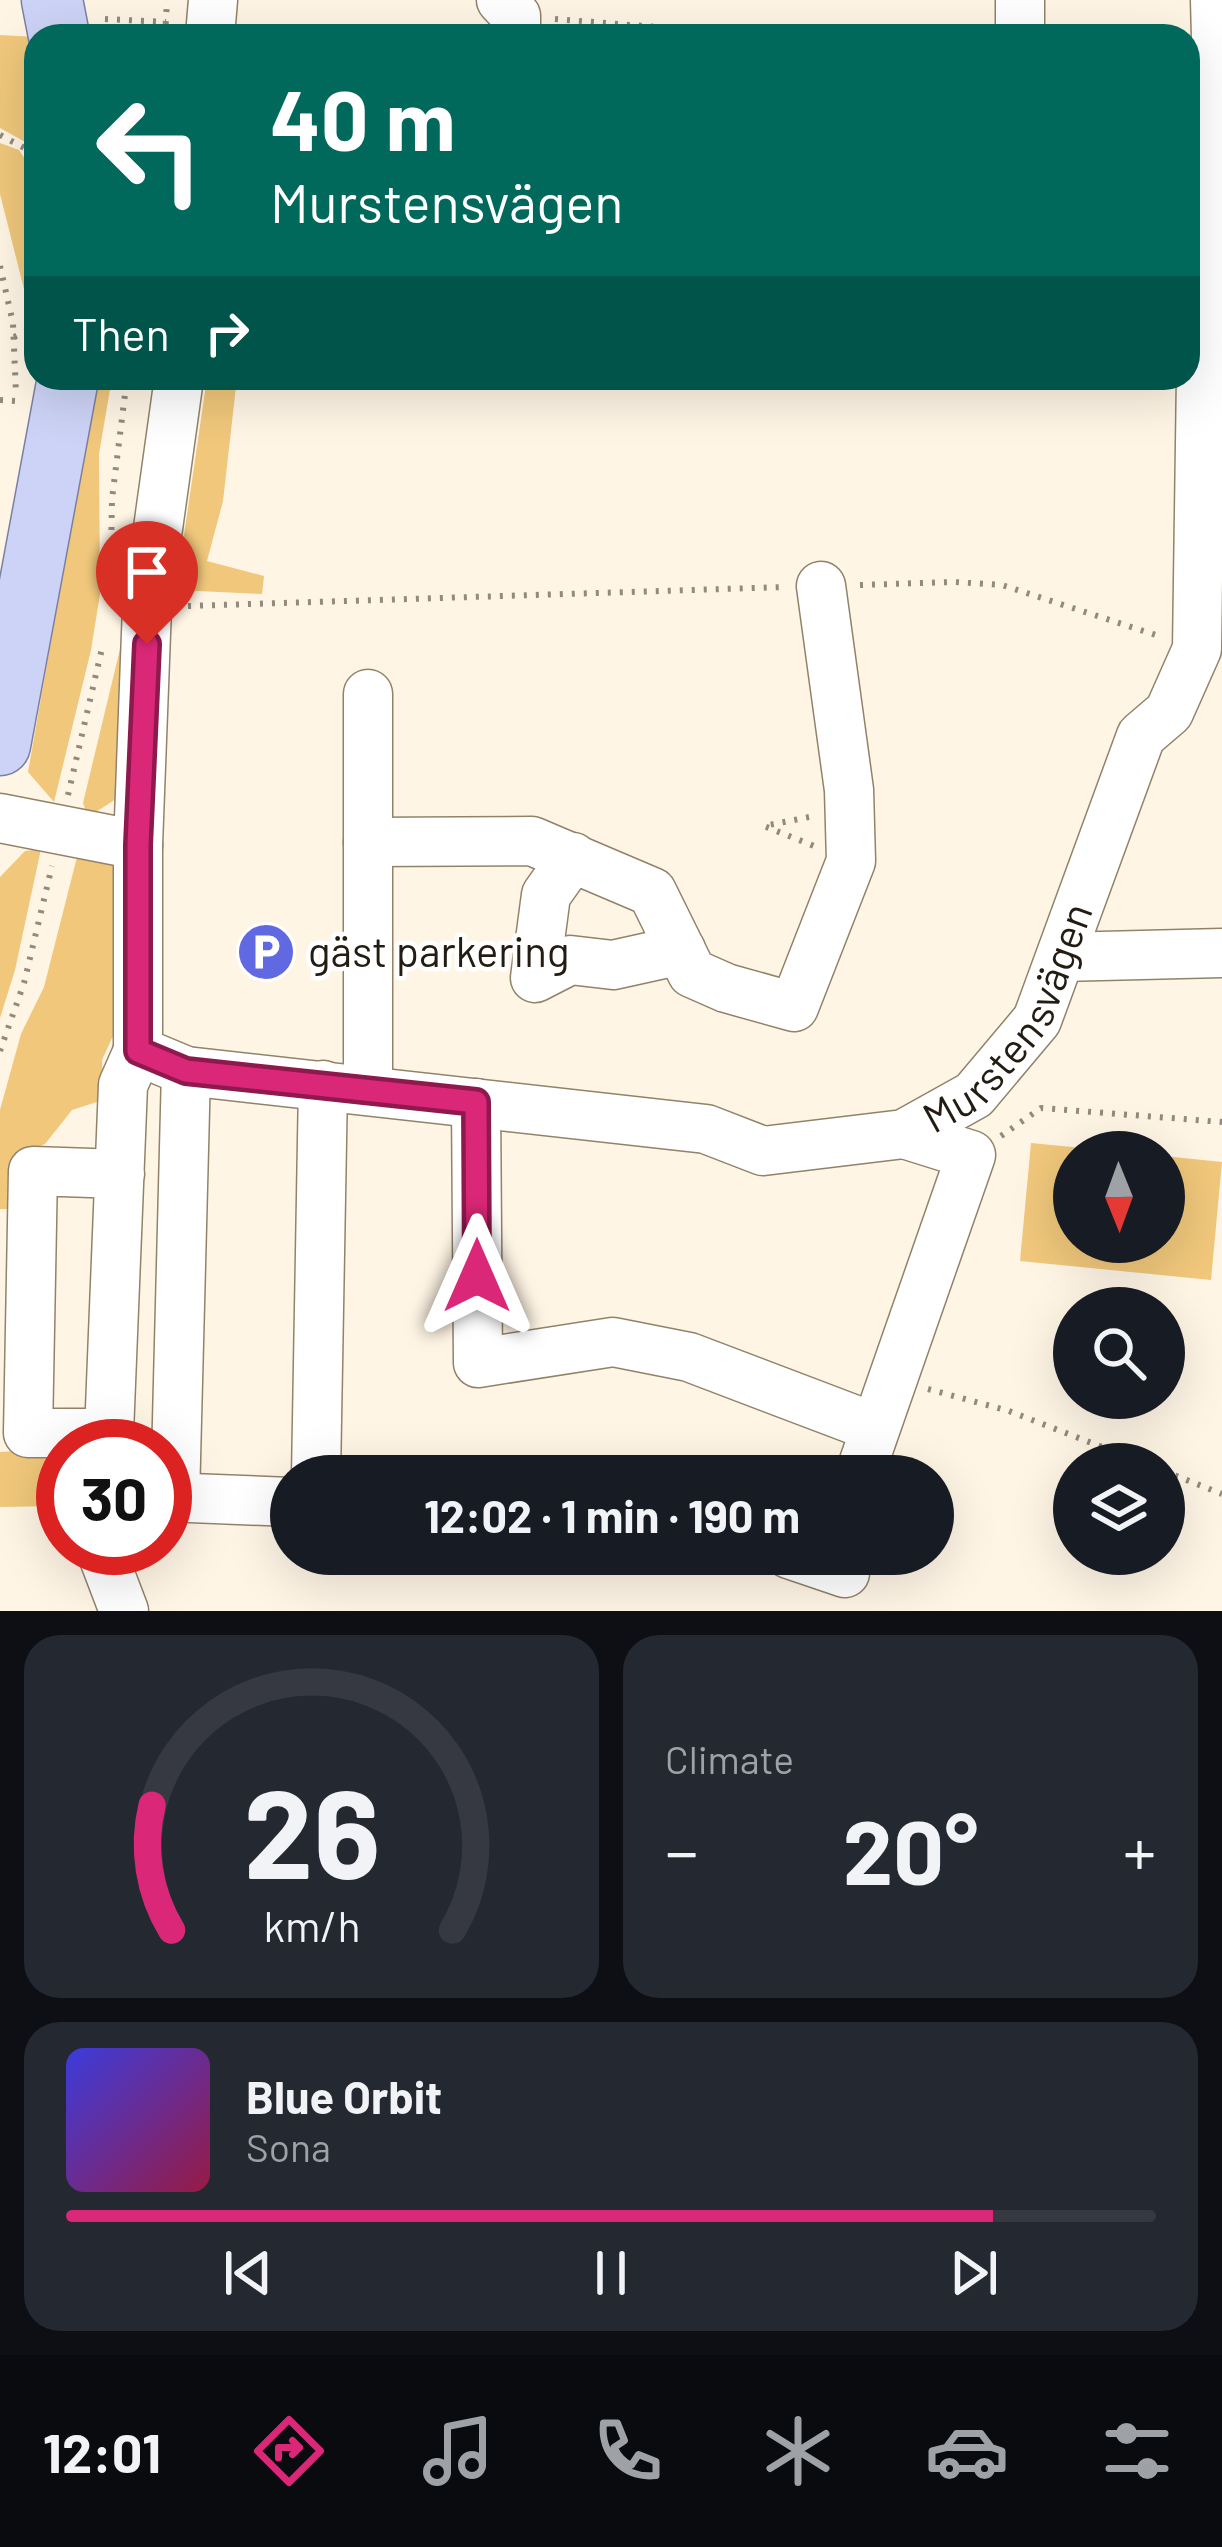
<!DOCTYPE html>
<html lang="en">
<head>
<meta charset="utf-8">
<style>
	body { margin:0; font-family:Barlow,sans-serif; background:#242831; color:#f1f3f6; height:100vh; display:flex; flex-direction:column; font-size:45px; white-space:nowrap }
	* { box-sizing:border-box; margin:0 }
	p { font-size:39px; color:#9ea1a6 }
	.icon { flex:none; width:66px; height:66px; fill:none; stroke:currentColor; stroke-width:2; stroke-linecap:round; stroke-linejoin:round }
	.map { position:relative; height:1611px; overflow:hidden }
	.side { display:flex; flex-direction:column; gap:24px; padding:24px; background:#0d0f14; flex:1 }
	.side>* { flex:none }
	.banner { position:absolute; left:24px; top:24px; width:1176px; height:366px; border-radius:36px; box-shadow:0 12px 48px #0002; background:#00695c; color:#fff; overflow:hidden }
	.needle { width:78px; rotate:179deg }
	.fabs { position:absolute; left:1053px; top:1131px; display:grid; gap:24px }
	.fabs a { display:grid; place-items:center; width:132px; height:132px; border-radius:50%; background:#171b24; box-shadow:0 12px 48px #0002; font-size:60px }
	.speed { position:absolute; left:36px; top:1419px; display:flex; gap:24px; font-size:60px; font-weight:700; text-align:center }
	.speed>* { display:grid; place-content:center; width:156px; height:156px; border-radius:50%; background:#171b24; box-shadow:0 12px 48px #0002; line-height:1 }
	.speed .limit { border:18px solid #d22; background:#fff; color:#111 }
	.pin { position:absolute; display:grid; place-items:center; width:102px; height:102px; color:#fff; margin:-123px -51px; border-radius:50% 50% 50% 0; rotate:-45deg; box-shadow:0 0 12px #0007 }
	.pin .icon { rotate:45deg }
	.me { position:absolute; width:132px; margin:-66px; rotate:0deg; stroke-linejoin:round; filter:drop-shadow(0 0 9px #0008) }
	.turn { display:flex; align-items:center; gap:42px; height:252px; padding:0 48px; font-size:54px }
	.turn .icon { width:156px; height:156px; stroke-width:2.5 }
	.turn b { display:block; font-size:84px; line-height:102px }
	.then { display:flex; align-items:center; height:114px; padding:0 48px; background:#0003; gap:24px; font-size:45px }
	.big { font-size:90px; font-weight:700; line-height:1.1 }
	.side .widget { flex:1; display:flex; flex-direction:column; justify-content:center; gap:18px; min-width:0; padding:0 42px; border-radius:36px; background:#242831 }
	.side .dial { align-items:center; gap:0 }
	.dial svg { height:312px; overflow:visible; fill:none; stroke:#363941; stroke-width:7; stroke-linecap:round; text-anchor:middle }
	.dial text { fill:#f1f3f6; stroke:none }
	.song { display:flex; align-items:center; gap:36px }
	.cover { width:144px; height:144px; border-radius:18px; background:linear-gradient(135deg,hsl(240 70% 55%),hsl(340 70% 35%)) }
	.played { height:12px; border-radius:6px; background:linear-gradient(90deg,#db2777 85%,#363941 85%) }
	.keys { display:flex; justify-content:space-around; direction:ltr }
	.heat { display:flex; justify-content:space-between; align-items:center; font-size:66px; direction:ltr }
	.side .tiles { flex:1; display:grid; gap:24px; grid-template-columns:1fr 1fr }
	.widget:last-child { grid-column:span 2 }
	.trip { position:absolute; left:270px; top:1455px; width:684px; height:120px; border-radius:60px; background:#171b24; box-shadow:0 12px 48px #0002; font-weight:700; line-height:120px; text-align:center }
	.menu { display:flex; height:192px; justify-content:space-around; align-items:center; background:#090b0e; color:#9ea1a6 }
	.menu .icon { width:84px; height:84px }
	.menu .selected { color:#db2777 }
	.menu b { font-size:54px; color:#f1f3f6 }
	.map>svg:first-child { display:block }
	.green { fill:#f0c77b }
	.lines { fill:none; stroke-linecap:round; stroke-linejoin:round }
	.minor-casing { stroke:#91836a; stroke-width:51 }
	.major-casing { stroke:#7b80a2; stroke-width:63 }
	.path { stroke:#928a7d; stroke-width:6; stroke-dasharray:3 9; stroke-linecap:butt }
	.minor { stroke:#fff; stroke-width:48 }
	.major { stroke:#cdd3f6; stroke-width:60 }
	.route-casing { stroke:#8e194d; stroke-width:30 }
	.route { stroke:#db2777; stroke-width:21 }
	.labels { text-anchor:middle; stroke-width:9; stroke-linejoin:round; paint-order:stroke }
	.poi-label { font-size:42px; fill:#221c12; stroke:#fff; text-anchor:start }
	.street-label { font-size:42px; fill:#221c12; stroke:#fff }
</style>
</head>
<body>
<div class="map">
<svg width="1222" height="1611" viewBox="0 0 1222 1611">
	<rect width="100%" height="100%" fill="#fff5e5"/>
	<g class="green">
		<path d="M 0,35 L 36,37 L 36,148 L 0,128 Z"/>
		<path d="M 0,143 L 19,150 L 36,176 L 36,312 L 31,317 L 0,194 Z"/>
		<path d="M 88,378 L 112,378 L 99,454 L 100,594 L 91,650 L 54,802 L 28,772 L 75,505 Z"/>
		<path d="M 207,378 L 237,378 L 223,501 L 207,561 L 264,576 L 262,594 L 176,590 Z"/>
		<path d="M 127,620 L 127,792 L 88,817 L 83,803 Z"/>
		<path d="M 41,849 L 15,970 L 0,1018 L 0,877 L 25,851 Z"/>
		<path d="M 78,853 L 115,864 L 128,1003 L 102,1060 L 103,1100 L 72,1110 L 45,1144 L 22,1155 L 13,1209 L 0,1209 L 0,1110 L 21,1034 L 44,987 Z"/>
		<path d="M 1031,1143 L 1123,1152 L 1074,1152 L 1074,1242 L 1164,1242 L 1164,1156 L 1222,1162 L 1211,1280 L 1020,1261 Z"/>
		<path d="M 63,1448 L 63,1506 L 0,1507 L 0,1452 Z"/>
	</g>
	<g class="lines">
		<g class="minor-casing">
			<g id="minor">
				<path d="M 501,0 L 516,16 L 516,36"/>
				<path d="M 1020,0 L 1020,36"/>
				<path d="M 210,36 L 213,0"/>
				<path id="s1" d="M 179,378 L 147,607 L 138,845 L 138,1051 L 186,1071 L 706,1129 L 763,1151 L 904,1134 L 974,1095 L 1037,1020 L 1141,736 L 1169,712 L 1197,649 L 1205,102 L 1217,76 L 1215,0"/>
				<path d="M 368,694 L 368,1090"/>
				<path d="M 0,818 L 138,845"/>
				<path d="M 368,842 L 532,841 L 652,892 L 692,973 L 726,988 L 794,1007 L 851,861 L 849,790 L 821,586"/>
				<path d="M 573,857 L 546,895 L 535,978 L 570,960 L 613,965 L 681,950"/>
				<path d="M 1061,957 L 1222,953"/>
				<path d="M 476,1103 L 478,1363 L 613,1342 L 689,1357 L 855,1420"/>
				<path d="M 120,1174 L 33,1171 L 28,1433 L 109,1433 L 123,1085 L 138,1051"/>
				<path d="M 316,1476 L 323,1085"/>
				<path d="M 859,1476 L 971,1155 L 904,1134"/>
				<path d="M 165,1497 L 291,1502"/>
				<path d="M 175,1498 L 186,1071"/>
				<path d="M 100,1548 L 124,1611"/>
				<path d="M 789,1554 L 845,1573"/>
			</g>
		</g>
		<g class="major-casing">
			<g id="major">
				<path d="M 52,0 L 59,36"/>
				<path d="M 0,745 L 68,378"/>
			</g>
		</g>
		<g class="path">
			<path d="M 105,19 L 166,22"/>
			<path d="M 555,19 L 682,29 L 683,36"/>
			<path d="M 165,36 L 167,0"/>
			<path d="M 0,135 L 34,153 L 36,157"/>
			<path d="M 0,266 L 13,323 L 16,394"/>
			<path d="M 14,337 L 36,327"/>
			<path d="M 0,400 L 16,401"/>
			<path d="M 111,554 L 112,499 L 127,378"/>
			<path d="M 860,585 L 954,582 L 1002,585 L 1162,637"/>
			<path d="M 188,606 L 786,587"/>
			<path d="M 68,795 L 103,644"/>
			<path d="M 809,817 L 764,826 L 814,846"/>
			<path d="M 0,1051 L 24,983 L 52,866"/>
			<path d="M 1001,1136 L 1041,1108 L 1222,1122"/>
			<path d="M 928,1389 L 1009,1411 L 1146,1464"/>
			<path d="M 1164,1471 L 1222,1494"/>
		</g>
		<use href="#minor" class="minor"/>
		<use href="#major" class="major"/>
	</g>
	<g class="lines">
		<g class="route-casing">
			<path id="route" d="M 147,644 L 138,845 L 138,1051 L 186,1071 L 476,1102 L 477,1276"/>
		</g>
		<use href="#route" class="route"/>
	</g>
	<defs>
		<g id="parking-disc" transform="scale(3)"><circle r="9.5" fill="#6069e1" stroke="#fff"/><path d="M-3.5-5.5H1a3.5 3.5 0 0 1 0 7H-1V5.5H-3.5ZM-1-3.4V-.6H.8a1.4 1.4 0 0 0 0-2.8Z" fill="#fff"/></g>
	</defs>
	<g fill-rule="evenodd">
		<use href="#parking-disc" x="266" y="952"/>
	</g>
	<g class="labels">
		<g class="poi-label">
			<text x="308" y="967">gäst parkering</text>
		</g>
		<g class="street-label">
			<text dy="15" stroke="none"><textPath href="#s1" startOffset="1617">Murstensvägen</textPath></text>
		</g>
	</g>
</svg>
<div class="fabs">
<a><svg class="needle" viewBox="-14 -14 28 28"><path d="M0-13l5 13h-10z" fill="#e53935"/><path d="M0 13l5-13h-10z" fill="#9ea1a6"/></svg></a>
<a><svg class="icon" aria-label="search" viewBox="0 0 24 24"><circle cx="10" cy="10" r="6"/><path d="M15 15l6 6"/></svg></a>
<a><svg class="icon" aria-label="layers" viewBox="0 0 24 24"><path d="M12 4l9 5-9 5-9-5zM3 14l9 5 9-5"/></svg></a>
</div>
<div class="speed"><div class="limit">30</div></div>
<div class="pin" style="left:147px;top:644px;background:#d93025"><svg class="icon" aria-label="arrive" viewBox="0 0 24 24"><path d="M6 21V4h12l-3 4 3 4H6"/></svg></div>
<svg class="me" style="left:477px;top:1276px" viewBox="-20 -20 40 40"><path d="M0-17L14 15 0 8-14 15z" fill="#db2777" stroke="#fff" stroke-width="4"/></svg>
<div class="trip">12:02 · 1 min · 190 m</div>
<div class="banner">
<div class="turn"><svg class="icon" aria-label="left" viewBox="0 0 24 24"><path d="M17 20v-9H6M10 6l-5 5 5 5"/></svg><div><b>40 m</b>Murstensvägen</div></div>
<div class="then">Then<svg class="icon" aria-label="right" viewBox="0 0 24 24"><path d="M7 20v-9h11M14 6l5 5-5 5"/></svg></div>
</div>
</div>
<section class="side">
<div class="tiles">
<div class="widget dial"><svg viewBox="0 0 100 80">
<path d="M14 69A42 42 0 1 1 86 69"/>
<path d="M14 69A42 42 0 0 1 9 37" stroke="#db2777"/>
<text x="50" y="56" font-size="32" font-weight="700">26</text>
<text x="50" y="72" font-size="11">km/h</text>
</svg></div>
<div class="widget"><p>Climate</p>
<div class="heat"><a>−</a><b class="big">20°</b><a>+</a></div>
</div>
<div class="widget">
<div class="song"><i class="cover"></i><div><b>Blue Orbit</b><p>Sona</p></div></div>
<div class="played"></div>
<div class="keys"><svg class="icon" aria-label="previous" viewBox="0 0 24 24"><path d="M18 5L8 12l10 7zM5 5v14"/></svg><svg class="icon" aria-label="pause" viewBox="0 0 24 24"><path d="M8 5v14M16 5v14"/></svg><svg class="icon" aria-label="next" viewBox="0 0 24 24"><path d="M6 5l10 7-10 7zM19 5v14"/></svg></div>
</div>
</div>
</section>
<nav class="menu">
<b>12:01</b>
<svg class="icon selected" aria-label="directions" viewBox="0 0 24 24"><path d="M12 3l9 9-9 9-9-9zM9 14v-3h6M13 9l2 2-2 2"/></svg>
<svg class="icon" aria-label="music" viewBox="0 0 24 24"><path d="M9 18V5l10-2v13"/><circle cx="6" cy="18" r="3"/><circle cx="16" cy="16" r="3"/></svg>
<svg class="icon" aria-label="phone" viewBox="0 0 24 24"><path d="M5 4h4l2 5-3 2q2 4 5 5l2-3 5 2v4C11 20 4 13 5 4z"/></svg>
<svg class="icon" aria-label="climate" viewBox="0 0 24 24"><path d="M12 3v18M4 7l16 10M4 17L20 7"/></svg>
<svg class="icon" aria-label="car" viewBox="0 0 24 24"><path d="M5 17H2v-5l4-1 3-4h7l3 4 3 1v5h-3M9 17h6M6 11h13"/><circle cx="7" cy="17" r="2"/><circle cx="17" cy="17" r="2"/></svg>
<svg class="icon" aria-label="filters" viewBox="0 0 24 24"><path d="M4 7h16M4 17h16"/><circle cx="9" cy="7" r="2"/><circle cx="15" cy="17" r="2"/></svg>
</nav>
</body>
</html>
